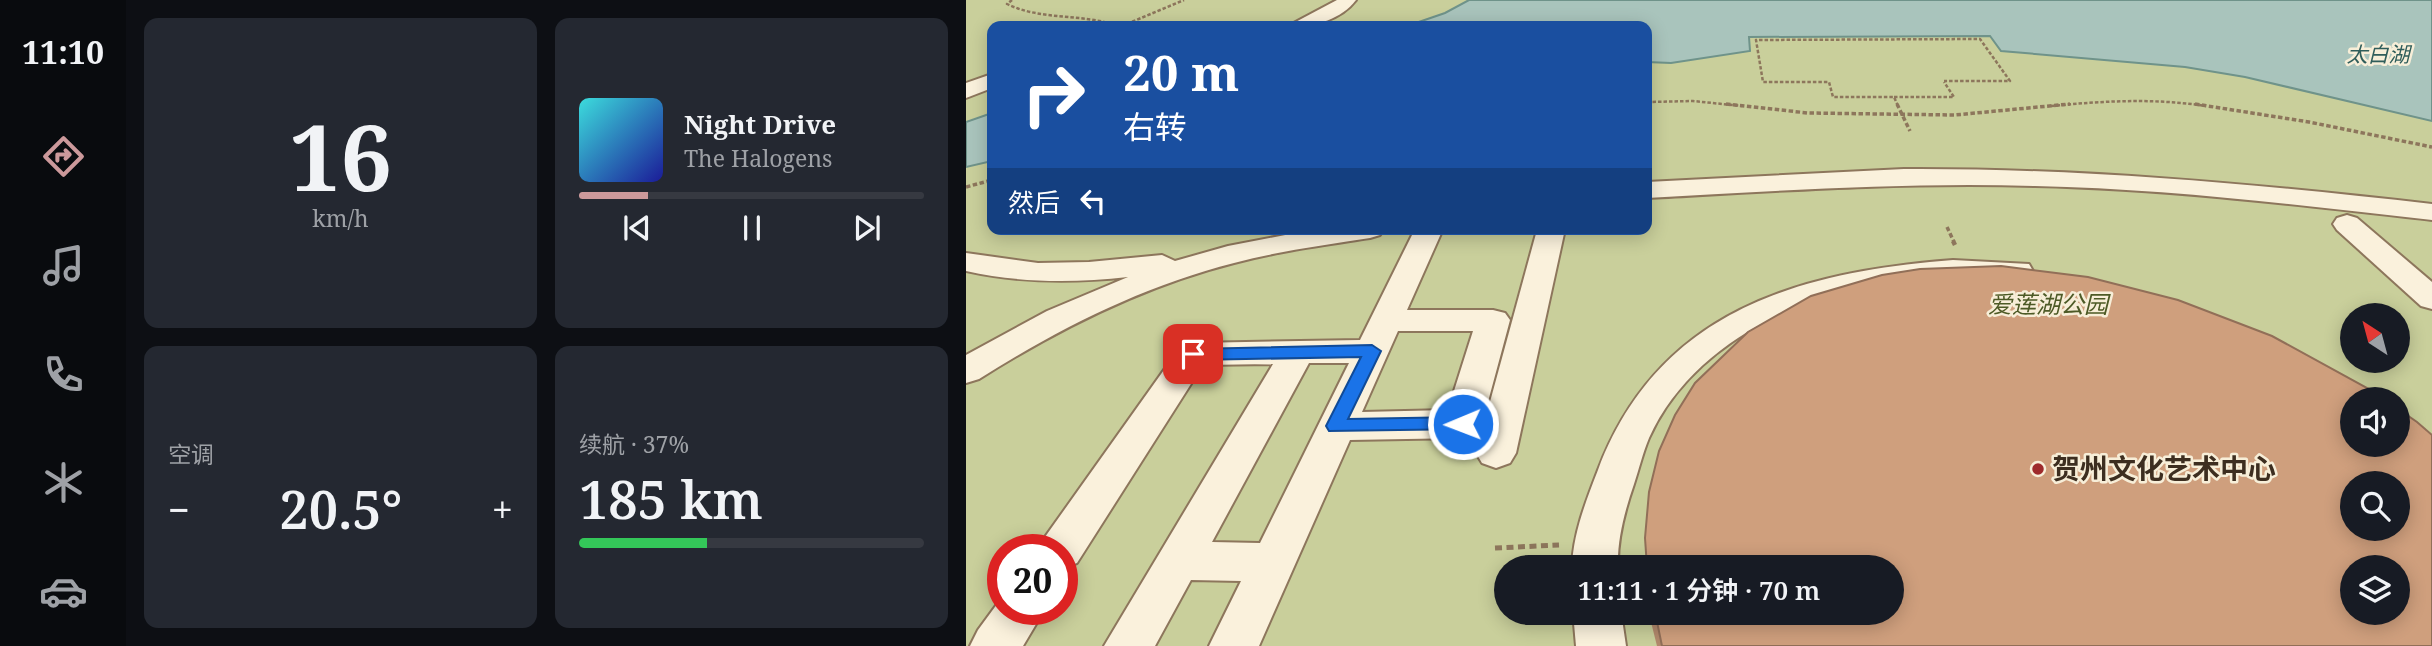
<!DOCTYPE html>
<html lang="zh">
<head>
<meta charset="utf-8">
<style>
	body { margin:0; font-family:"Noto Serif","Noto Sans SC",serif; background:#242831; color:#f1f3f6; height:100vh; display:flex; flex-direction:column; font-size:26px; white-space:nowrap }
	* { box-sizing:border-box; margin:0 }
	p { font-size:23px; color:#9ea1a6 }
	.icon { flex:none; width:38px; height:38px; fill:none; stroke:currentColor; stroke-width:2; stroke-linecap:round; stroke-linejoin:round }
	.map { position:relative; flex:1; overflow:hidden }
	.side { display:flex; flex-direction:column; gap:18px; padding:18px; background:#0d0f14; width:840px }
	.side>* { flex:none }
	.guide { position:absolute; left:21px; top:21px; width:665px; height:214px; border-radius:14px; box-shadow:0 4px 18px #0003; background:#1a4fa0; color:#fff; overflow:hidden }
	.needle { width:46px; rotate:324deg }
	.tools { position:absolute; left:1374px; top:303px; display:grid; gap:14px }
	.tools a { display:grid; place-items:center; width:70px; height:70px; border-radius:50%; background:#171b24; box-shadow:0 4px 18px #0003; font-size:35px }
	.speed { position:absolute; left:21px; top:534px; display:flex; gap:14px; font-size:35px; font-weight:700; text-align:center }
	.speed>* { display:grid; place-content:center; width:91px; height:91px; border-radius:50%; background:#171b24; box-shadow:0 4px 18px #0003; line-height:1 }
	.speed .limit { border:10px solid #d22; background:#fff; color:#111 }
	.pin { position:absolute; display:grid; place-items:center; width:60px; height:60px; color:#fff; margin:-30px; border-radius:14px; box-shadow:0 4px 10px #0006 }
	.me { position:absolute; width:77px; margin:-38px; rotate:269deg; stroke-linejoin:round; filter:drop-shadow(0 0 5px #0008) }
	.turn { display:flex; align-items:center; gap:24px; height:147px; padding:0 21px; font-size:32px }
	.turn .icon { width:91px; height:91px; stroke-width:2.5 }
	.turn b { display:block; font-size:49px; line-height:60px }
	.then { display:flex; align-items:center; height:66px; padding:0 21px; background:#0003; gap:14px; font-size:26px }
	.big { font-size:52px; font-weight:600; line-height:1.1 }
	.side .widget { flex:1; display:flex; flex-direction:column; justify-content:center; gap:10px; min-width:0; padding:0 24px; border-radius:14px; background:#242831 }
	.side .dial { align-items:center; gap:0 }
	.dial b { font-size:91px; line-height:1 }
	.song { display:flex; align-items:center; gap:21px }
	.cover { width:84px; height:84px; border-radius:10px; background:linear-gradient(135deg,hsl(180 70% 55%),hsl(240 70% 35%)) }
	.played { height:7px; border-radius:4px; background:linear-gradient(90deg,#cc999b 20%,#363941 20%) }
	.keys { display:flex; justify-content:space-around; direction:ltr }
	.heat { display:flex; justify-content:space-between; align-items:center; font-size:38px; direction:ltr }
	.charge { height:10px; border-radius:5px; background:linear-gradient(90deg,#34c759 37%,#363941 0) }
	.side .tiles { flex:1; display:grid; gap:18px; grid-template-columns:repeat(2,1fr) }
	.trip { position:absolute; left:528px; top:555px; width:410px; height:70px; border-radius:35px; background:#171b24; box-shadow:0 4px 18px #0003; font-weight:600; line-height:70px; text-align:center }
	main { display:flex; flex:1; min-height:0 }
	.tab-bar { display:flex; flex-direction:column; width:126px; justify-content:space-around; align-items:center; background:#090b0e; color:#9ea1a6 }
	.tab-bar .icon { width:49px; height:49px }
	.tab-bar .on { color:#cc999b }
	.tab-bar b { font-size:32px; color:#f1f3f6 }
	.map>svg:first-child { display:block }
	.green { fill:#c9cf9b; fill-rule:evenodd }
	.water { fill:#a9c4bc; stroke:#6f938a; stroke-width:2 }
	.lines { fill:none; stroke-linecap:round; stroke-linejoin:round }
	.minor-casing { stroke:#8d765c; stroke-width:4 }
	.path-far3 { stroke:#8d765c; stroke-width:2.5; stroke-dasharray:3.5 2; stroke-linecap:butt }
	.path-far2 { stroke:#8d765c; stroke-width:3.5; stroke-dasharray:4.5 2.5; stroke-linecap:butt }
	.path-far1 { stroke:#8d765c; stroke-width:4.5; stroke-dasharray:5 3.5; stroke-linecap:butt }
	.path { stroke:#8d765c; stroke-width:5; stroke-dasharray:7 4.5; stroke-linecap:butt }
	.minor { fill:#faf1dc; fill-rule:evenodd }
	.wall { fill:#b2896c; fill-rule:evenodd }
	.building { fill:#cf9f7d; stroke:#916f58; stroke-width:2; fill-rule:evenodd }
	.route { fill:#1a73e8; stroke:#114b97; stroke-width:2 }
	.poi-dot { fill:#9e2a2b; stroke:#f7eed8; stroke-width:2.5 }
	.labels { text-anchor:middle; stroke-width:5; stroke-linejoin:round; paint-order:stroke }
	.far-water-label { font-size:21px; font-style:italic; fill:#2f5d5a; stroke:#f7eed8 }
	.park-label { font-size:24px; font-style:italic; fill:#4d5a26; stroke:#f7eed8 }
	.near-poi-label { font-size:28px; font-weight:bold; fill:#3d2e20; stroke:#f7eed8; text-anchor:start }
</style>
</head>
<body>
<main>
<nav class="tab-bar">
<b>11:10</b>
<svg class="icon on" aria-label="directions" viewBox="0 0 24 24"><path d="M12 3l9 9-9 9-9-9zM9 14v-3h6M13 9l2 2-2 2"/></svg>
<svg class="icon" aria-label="music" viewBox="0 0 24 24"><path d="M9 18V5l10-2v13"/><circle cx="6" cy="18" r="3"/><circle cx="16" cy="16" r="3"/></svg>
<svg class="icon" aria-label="phone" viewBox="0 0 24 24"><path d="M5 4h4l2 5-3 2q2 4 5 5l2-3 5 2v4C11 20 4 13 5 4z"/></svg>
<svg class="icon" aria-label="climate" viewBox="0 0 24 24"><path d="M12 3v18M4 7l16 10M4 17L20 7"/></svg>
<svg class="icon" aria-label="car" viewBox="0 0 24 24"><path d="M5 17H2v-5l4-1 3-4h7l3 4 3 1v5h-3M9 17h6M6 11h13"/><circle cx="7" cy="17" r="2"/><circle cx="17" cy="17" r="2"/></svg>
</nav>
<section class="side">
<div class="tiles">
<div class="widget dial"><b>16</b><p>km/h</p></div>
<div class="widget">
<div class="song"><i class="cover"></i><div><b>Night Drive</b><p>The Halogens</p></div></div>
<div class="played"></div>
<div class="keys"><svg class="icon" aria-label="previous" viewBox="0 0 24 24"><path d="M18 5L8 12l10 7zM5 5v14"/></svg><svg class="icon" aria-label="pause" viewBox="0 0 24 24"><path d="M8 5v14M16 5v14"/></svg><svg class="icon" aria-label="next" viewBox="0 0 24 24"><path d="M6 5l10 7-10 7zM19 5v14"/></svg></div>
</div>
<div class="widget"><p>空调</p>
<div class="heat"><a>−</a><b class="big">20.5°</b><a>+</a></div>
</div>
<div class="widget"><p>续航 · 37%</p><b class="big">185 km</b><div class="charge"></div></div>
</div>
</section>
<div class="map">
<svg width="1466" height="646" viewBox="0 0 1466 646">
	<rect width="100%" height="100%" fill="#f0e4c8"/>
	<path class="green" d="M 0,0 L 1466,0 L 1466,646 L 0,646 ZM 26,26 L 681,26 L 681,229 L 26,229 ZM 1386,315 L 1432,315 L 1432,360 L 1386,360 ZM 1386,399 L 1432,399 L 1432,444 L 1386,444 ZM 1386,483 L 1432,483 L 1432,528 L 1386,528 ZM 37,550 L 96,550 L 96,609 L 37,609 ZM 541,567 L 926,567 L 926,612 L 541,612 ZM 1386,567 L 1432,567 L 1432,612 L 1386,612 Z"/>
	<g class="water">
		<path d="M 503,0 L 1466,0 L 1466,121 L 1279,77 L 1219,67 L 1035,51 L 1024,36 L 783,37 L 784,51 L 705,63 L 681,62 L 681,26 L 441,26 L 479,13 Z"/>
		<path d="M 26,113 L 26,161 L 0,167 L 0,122 Z"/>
	</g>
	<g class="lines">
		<g class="minor-casing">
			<g id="minor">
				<path d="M 371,0 L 390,0 C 374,21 346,27 322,26 Z"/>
				<path d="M 26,74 L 26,88 L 0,98 L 0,83 Z"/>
				<path d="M 938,169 C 1116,168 1290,184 1466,204 L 1466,220 C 1334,205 1202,189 1069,186 C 939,182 810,191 681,198 L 681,182 Z"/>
				<path d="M 1381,215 L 1391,218 L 1466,282 L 1466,309 L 1455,306 L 1371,230 L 1367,224 L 1371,218 Z"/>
				<path d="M 350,229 L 418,229 L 414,235 L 404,238 C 359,245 313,251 268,263 C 177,286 92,329 13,379 L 0,383 L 0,355 L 81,311 L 162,277 C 107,283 54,283 0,271 L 0,253 L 72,263 L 123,262 L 196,255 L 209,261 L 262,246 Z"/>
				<path d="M 449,229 L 477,229 L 441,310 L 527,310 L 539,313 L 544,320 L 516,424 L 510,434 L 497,438 L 384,440 L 293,646 L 243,646 L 275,581 L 225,580 L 189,646 L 138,646 L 307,364 L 237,365 L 111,563 L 96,568 L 96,550 L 73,550 L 79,537 L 215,346 L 227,343 L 394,340 ZM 432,331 L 507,331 L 482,410 L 396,412 ZM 343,363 L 383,363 L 294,543 L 246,542 Z"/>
				<path d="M 599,229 L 550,453 L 544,463 L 530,468 L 516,463 L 510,453 L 571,230 Z"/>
				<path d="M 987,260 L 1063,264 L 1067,271 L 1063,278 C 1039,283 1013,278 988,278 C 967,278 946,281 925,283 C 831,293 723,348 683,438 C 677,452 673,469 668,484 C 659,510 651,539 652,567 L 606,567 C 607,534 620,501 632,470 C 692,311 832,272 987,260 Z"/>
				<path d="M 37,596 L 37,609 L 79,609 L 57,646 L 4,646 L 12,630 Z"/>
				<path d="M 607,612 L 655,612 L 660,646 L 610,646 Z"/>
			</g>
		</g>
		<g class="path-far3">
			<path d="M 46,0 L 41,4 C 76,21 116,13 152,26"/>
			<path d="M 156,26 L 218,0"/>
			<path d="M 928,97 L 988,97 L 978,82"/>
			<path d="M 681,102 L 727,101 L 776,106"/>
			<path d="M 932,106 L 928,97 L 867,97 L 863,82 L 797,82 L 790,40 L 1014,39 L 1044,81 L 978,81"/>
			<path d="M 1085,106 C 1138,101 1187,98 1240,106"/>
		</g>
		<g class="path-far2">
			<path d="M 760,104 L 842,113 L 989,115 L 1104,104"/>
			<path d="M 931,104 L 944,131"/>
			<path d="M 1229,104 L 1343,122 L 1466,147"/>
			<path d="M 0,187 L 26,180"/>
			<path d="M 981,227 L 988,242"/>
		</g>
		<path class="path-far1" d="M 987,241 L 989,245"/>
		<path class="path" d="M 529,548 L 593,545"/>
		<use href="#minor" class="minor"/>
	</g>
	<path class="wall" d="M 1035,266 L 1122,277 L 1212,300 L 1306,336 L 1403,389 L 1417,399 L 1386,399 L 1386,444 L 1432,444 L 1432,409 L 1451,422 L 1466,435 L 1466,646 L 691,646 L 685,622 L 684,612 L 926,612 L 926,567 L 681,567 L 679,538 L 683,492 L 693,451 L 709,415 L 729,383 L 782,332 L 845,296 L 916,275 L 954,269 ZM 1386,483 L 1432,483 L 1432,528 L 1386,528 ZM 1386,567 L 1432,567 L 1432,612 L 1386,612 Z"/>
	<path class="building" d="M 1035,266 L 1122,277 L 1212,300 L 1306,336 L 1403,389 L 1417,399 L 1386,399 L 1386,444 L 1432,444 L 1432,409 L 1451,422 L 1466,435 L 1466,646 L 696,646 L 689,612 L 926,612 L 926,567 L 681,567 L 679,538 L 683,492 L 693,451 L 709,415 L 729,383 L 782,332 L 845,296 L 916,275 L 954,269 ZM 1386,483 L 1432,483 L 1432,528 L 1386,528 ZM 1386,567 L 1432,567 L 1432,612 L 1386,612 Z"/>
	<path class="route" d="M 406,345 L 415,351 L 382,419 L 497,417 L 503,419 L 506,424 L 503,429 L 363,431 L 360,426 L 395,357 L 227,360 L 219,354 L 227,349 Z"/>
	<circle class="poi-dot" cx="1072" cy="469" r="7"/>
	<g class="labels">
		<g class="far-water-label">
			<text x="1412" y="62">太白湖</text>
		</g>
		<g class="park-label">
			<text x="1082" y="313">爱莲湖公园</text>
		</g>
		<g class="near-poi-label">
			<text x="1086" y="479">贺州文化艺术中心</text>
		</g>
	</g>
</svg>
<div class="tools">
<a><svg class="needle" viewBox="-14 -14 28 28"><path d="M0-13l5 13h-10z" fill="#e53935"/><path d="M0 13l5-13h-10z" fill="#9ea1a6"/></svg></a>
<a><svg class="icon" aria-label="sound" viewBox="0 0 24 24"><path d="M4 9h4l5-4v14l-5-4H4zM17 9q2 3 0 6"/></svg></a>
<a><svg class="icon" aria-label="search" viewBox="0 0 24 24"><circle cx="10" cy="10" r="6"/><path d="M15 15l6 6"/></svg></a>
<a><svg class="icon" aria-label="layers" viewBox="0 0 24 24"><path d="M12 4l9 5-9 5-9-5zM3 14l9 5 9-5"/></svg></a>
</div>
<div class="speed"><div class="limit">20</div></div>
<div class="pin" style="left:227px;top:354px;background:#d93025"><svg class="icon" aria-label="arrive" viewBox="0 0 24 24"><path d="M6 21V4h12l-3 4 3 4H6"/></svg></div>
<svg class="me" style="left:497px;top:424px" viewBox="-20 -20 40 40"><circle r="17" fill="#1a73e8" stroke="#fff" stroke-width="3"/><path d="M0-11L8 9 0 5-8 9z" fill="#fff"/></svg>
<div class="trip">11:11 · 1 分钟 · 70 m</div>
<div class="guide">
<div class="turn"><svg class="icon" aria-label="right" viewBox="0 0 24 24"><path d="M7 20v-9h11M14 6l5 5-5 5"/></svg><div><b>20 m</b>右转</div></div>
<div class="then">然后<svg class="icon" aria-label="left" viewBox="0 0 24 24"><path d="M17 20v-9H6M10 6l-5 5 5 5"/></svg></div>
</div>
</div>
</main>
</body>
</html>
